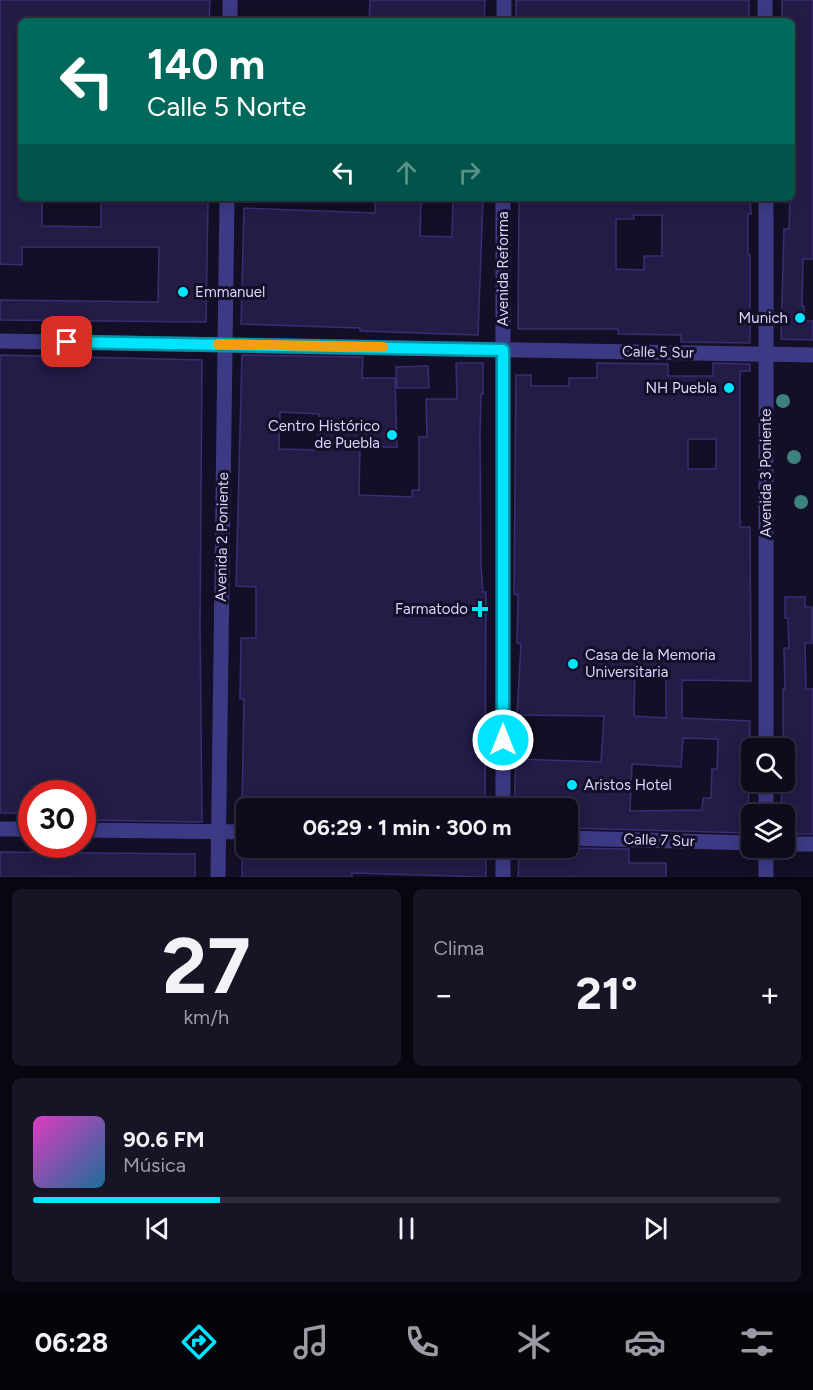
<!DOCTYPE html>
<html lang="es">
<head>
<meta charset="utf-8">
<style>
	body { margin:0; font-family:Figtree,sans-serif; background:#171425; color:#f1f3f6; height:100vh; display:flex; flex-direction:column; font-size:22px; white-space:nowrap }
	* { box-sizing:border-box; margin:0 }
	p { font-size:20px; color:#9b9ba3 }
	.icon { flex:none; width:33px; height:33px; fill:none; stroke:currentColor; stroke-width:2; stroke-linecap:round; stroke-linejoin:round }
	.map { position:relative; height:877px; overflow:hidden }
	.panel { display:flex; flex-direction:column; gap:12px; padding:12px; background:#08060f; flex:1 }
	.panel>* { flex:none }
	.top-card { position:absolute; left:18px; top:18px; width:777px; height:183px; border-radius:9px; box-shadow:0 3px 15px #0003,0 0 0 2px #2e2b3b; background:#00695c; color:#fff; overflow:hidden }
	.controls { position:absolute; left:741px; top:738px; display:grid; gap:12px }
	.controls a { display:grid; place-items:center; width:54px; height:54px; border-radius:9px; background:#0e0b1c; box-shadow:0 3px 15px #0003,0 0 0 2px #2e2b3b; font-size:30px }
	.speed { position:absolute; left:18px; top:780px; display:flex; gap:12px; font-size:30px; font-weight:700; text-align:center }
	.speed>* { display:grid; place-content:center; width:78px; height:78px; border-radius:50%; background:#0e0b1c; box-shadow:0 3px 15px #0003,0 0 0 2px #2e2b3b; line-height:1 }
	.speed .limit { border:9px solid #d22; background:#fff; color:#111 }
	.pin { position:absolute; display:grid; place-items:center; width:51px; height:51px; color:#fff; margin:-26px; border-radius:12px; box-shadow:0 3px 9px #0006 }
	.me { position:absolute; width:66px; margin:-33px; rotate:0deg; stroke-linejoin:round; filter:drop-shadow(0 0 4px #0008) }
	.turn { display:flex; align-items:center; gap:21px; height:126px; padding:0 30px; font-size:27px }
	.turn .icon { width:78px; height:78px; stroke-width:2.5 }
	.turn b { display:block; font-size:42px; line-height:51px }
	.lanes { display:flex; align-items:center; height:57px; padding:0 30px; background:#0003; justify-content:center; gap:30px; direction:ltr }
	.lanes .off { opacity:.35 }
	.big { font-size:45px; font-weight:700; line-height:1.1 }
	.panel .widget { flex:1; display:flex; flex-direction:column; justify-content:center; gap:9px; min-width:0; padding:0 21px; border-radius:9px; background:#171425 }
	.panel .dial { align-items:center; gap:0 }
	.dial b { font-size:78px; line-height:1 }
	.song { display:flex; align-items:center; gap:18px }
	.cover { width:72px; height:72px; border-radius:9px; background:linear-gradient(135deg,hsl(310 70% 55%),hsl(200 70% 35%)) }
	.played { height:6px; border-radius:3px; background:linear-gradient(90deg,#00e5ff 25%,#2e2b3b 25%) }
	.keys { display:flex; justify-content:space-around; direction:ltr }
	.heat { display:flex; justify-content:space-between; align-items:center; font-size:33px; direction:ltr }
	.panel .tiles { flex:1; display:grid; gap:12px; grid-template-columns:1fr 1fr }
	.widget:last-child { grid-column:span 2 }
	.trip { position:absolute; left:236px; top:798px; width:342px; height:60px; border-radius:9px; background:#0e0b1c; box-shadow:0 3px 15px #0003,0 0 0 2px #2e2b3b; font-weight:700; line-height:60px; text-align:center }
	.tab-bar { display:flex; height:96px; justify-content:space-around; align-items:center; background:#06040b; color:#9b9ba3 }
	.tab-bar .icon { width:42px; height:42px }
	.tab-bar .active { color:#00e5ff }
	.tab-bar b { font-size:27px; color:#f1f3f6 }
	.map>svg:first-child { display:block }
	.building { fill:#241b47; stroke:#3b2d73; stroke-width:1.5; fill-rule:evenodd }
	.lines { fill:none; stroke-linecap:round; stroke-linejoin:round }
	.street { stroke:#3d3a85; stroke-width:15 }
	.tree { fill:#3d827b }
	.route-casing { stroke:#0095a6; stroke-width:15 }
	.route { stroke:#00e5ff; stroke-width:10 }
	.slow { stroke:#f59e0b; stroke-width:10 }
	.poi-dot { fill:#00e5ff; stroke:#130f26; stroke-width:2 }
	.labels { text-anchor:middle; stroke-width:6; stroke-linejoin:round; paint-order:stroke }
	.street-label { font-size:15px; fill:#d9d4ff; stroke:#130f26 }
	.poi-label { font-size:15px; fill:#d9d4ff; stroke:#130f26; text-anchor:end }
</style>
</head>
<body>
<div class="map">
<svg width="813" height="877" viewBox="0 0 813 877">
	<rect width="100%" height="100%" fill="#130f26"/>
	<g class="building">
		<path d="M 0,0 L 210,0 L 209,21 L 21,21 L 21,198 L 42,198 L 42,226 L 101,227 L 101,198 L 208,198 L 206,322 L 0,320 L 0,300 L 158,302 L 159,247 L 22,247 L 22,265 L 0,264 Z"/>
		<path d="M 370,0 L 485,0 L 484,21 L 369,21 Z"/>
		<rect x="516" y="0" width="233" height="21"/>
		<path d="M 782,0 L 813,0 L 813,259 L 803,259 L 802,306 L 804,306 L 804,321 L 813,321 L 813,340 L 781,339 L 784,229 L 789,229 L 790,198 L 792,198 L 792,21 L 782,21 Z"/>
		<path d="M 375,198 L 421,198 L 420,236 L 452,237 L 453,198 L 483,198 L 478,335 L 360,331 L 360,328 L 241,324 L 244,208 L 375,213 Z"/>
		<path d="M 519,198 L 750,198 L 751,214 L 748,214 L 748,255 L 750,255 L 750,343 L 681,342 L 681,335 L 618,334 L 618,329 L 518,329 ZM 634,215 L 662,215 L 662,256 L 644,256 L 644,270 L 616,269 L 616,219 L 634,219 Z"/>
		<path d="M 0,355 L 202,360 L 200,625 L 202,822 L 84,820 L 82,794 L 32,794 L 32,813 L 0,813 Z"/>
		<path d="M 242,355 L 363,357 L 362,378 L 395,378 L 397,447 L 360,447 L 359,495 L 412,497 L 412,490 L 419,490 L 419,437 L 427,437 L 426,399 L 457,399 L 456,363 L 483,363 L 483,394 L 481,394 L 480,434 L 481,567 L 483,592 L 486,592 L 485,808 L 242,808 L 244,699 L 240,699 L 241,638 L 256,638 L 256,587 L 236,586 ZM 280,412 L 319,414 L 318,450 L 279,449 Z"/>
		<path d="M 597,363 L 668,364 L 668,376 L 713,376 L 713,363 L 750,364 L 750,371 L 740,371 L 740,527 L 750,527 L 751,681 L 682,680 L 682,718 L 750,721 L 748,833 L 567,828 L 567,808 L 514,808 L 516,759 L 601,762 L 604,716 L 517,715 L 521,644 L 517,643 L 518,595 L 514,594 L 516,375 L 531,375 L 531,386 L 569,386 L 569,378 L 597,378 ZM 688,439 L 716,439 L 716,469 L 688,469 ZM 635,673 L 666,674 L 666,718 L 634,716 ZM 683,738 L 718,739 L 717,769 L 712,769 L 711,798 L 703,798 L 702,810 L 630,811 L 632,764 L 681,767 Z"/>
		<path d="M 428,366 L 429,388 L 397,388 L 396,367 Z"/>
		<path d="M 785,597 L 805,597 L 805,607 L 812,607 L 812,643 L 805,643 L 806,689 L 813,689 L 813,834 L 784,834 L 784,814 L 781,814 L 782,782 L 785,782 L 783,723 L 783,689 L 785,689 L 784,648 L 789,648 L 788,618 L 785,618 Z"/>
		<path d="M 567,848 L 629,849 L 629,863 L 666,863 L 666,877 L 518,877 L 519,855 L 567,857 Z"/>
		<path d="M 0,852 L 195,854 L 195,877 L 0,877 Z"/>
		<path d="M 242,854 L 486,858 L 486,877 L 352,873 L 352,877 L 242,877 Z"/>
	</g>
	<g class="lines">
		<g class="street">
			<path d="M 765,0 L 765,21"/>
			<path d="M 230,21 L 230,0"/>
			<path d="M 504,21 L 504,0"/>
			<path d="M 766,198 L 766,748"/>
			<path d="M 0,341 L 813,355"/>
			<path d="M 766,782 L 766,814"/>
			<path d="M 503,808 L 503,198"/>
			<path d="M 0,829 L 32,829"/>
			<path d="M 82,830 L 246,832"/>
			<path d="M 567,838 L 752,843"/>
			<path d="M 784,844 L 813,844"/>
			<path d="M 503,848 L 503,877"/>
			<path d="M 766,848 L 766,877"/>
			<path d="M 218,877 L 227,198"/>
		</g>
	</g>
	<g class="tree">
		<circle cx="783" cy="401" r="7"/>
		<circle cx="794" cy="457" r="7"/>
		<circle cx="801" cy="502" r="7"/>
	</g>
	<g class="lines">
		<g class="route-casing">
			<path id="route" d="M 67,342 L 503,350 L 503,740"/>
		</g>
		<use href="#route" class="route"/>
		<path class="slow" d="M 218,344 L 383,347"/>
	</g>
	<g class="poi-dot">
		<circle cx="183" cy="292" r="6"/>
		<circle cx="800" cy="318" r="6"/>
		<circle cx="729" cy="388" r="6"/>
		<circle cx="392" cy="435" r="6"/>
		<path d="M477 600h6v6h6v6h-6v6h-6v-6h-6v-6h6z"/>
		<circle cx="573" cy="664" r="6"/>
		<circle cx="572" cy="785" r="6"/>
	</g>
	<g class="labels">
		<g class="street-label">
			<text transform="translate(503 269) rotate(-90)" y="5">Avenida Reforma</text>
			<text transform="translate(658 352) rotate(1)" y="5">Calle 5 Sur</text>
			<text transform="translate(766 473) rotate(-90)" y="5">Avenida 3 Poniente</text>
			<text transform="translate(222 537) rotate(-89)" y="5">Avenida 2 Poniente</text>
			<text transform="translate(659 840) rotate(2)" y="5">Calle 7 Sur</text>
		</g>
		<g class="poi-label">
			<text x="195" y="297" text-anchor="start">Emmanuel</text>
			<text x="788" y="323">Munich</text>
			<text x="717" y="393">NH Puebla</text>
			<text x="380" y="431">Centro Histórico<tspan x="380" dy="17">de Puebla</tspan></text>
			<text x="468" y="614">Farmatodo</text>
			<text x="585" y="660" text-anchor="start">Casa de la Memoria<tspan x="585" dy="17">Universitaria</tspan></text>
			<text x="584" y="790" text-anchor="start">Aristos Hotel</text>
		</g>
	</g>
</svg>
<div class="controls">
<a><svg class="icon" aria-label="search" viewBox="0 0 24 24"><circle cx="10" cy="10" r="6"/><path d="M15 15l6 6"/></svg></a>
<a><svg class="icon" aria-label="layers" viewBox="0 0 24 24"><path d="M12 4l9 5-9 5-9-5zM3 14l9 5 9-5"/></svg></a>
</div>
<div class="speed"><div class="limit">30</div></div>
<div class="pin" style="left:67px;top:342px;background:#d93025"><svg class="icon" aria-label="arrive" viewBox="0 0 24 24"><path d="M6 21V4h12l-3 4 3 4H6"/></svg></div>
<svg class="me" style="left:503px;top:740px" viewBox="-20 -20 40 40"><circle r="17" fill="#00e5ff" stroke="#fff" stroke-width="3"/><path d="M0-11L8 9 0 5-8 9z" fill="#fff"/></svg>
<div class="trip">06:29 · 1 min · 300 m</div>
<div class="top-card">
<div class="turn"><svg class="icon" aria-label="left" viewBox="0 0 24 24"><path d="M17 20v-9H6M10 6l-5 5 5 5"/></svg><div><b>140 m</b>Calle 5 Norte</div></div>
<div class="lanes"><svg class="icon" aria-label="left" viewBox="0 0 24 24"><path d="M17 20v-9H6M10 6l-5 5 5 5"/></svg><svg class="icon off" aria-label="ahead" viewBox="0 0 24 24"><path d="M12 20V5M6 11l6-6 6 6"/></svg><svg class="icon off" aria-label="right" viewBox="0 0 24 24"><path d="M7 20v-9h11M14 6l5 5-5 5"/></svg></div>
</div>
</div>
<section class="panel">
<div class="tiles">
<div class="widget dial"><b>27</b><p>km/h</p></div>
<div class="widget"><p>Clima</p>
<div class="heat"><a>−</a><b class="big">21°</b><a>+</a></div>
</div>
<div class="widget">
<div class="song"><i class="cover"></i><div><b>90.6 FM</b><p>Música</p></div></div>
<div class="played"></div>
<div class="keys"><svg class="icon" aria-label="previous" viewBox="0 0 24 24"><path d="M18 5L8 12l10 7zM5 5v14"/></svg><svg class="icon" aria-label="pause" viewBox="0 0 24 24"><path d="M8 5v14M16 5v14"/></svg><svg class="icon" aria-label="next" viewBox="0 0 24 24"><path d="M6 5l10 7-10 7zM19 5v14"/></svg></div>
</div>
</div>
</section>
<nav class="tab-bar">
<b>06:28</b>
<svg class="icon active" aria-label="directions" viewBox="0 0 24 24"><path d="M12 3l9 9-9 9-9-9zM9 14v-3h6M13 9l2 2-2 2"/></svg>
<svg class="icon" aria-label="music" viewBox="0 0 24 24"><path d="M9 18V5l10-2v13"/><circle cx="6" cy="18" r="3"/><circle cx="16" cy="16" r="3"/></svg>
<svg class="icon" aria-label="phone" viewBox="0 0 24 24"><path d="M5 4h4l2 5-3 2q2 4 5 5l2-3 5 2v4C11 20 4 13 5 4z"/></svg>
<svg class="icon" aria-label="climate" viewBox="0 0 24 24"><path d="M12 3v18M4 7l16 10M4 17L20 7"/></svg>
<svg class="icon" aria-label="car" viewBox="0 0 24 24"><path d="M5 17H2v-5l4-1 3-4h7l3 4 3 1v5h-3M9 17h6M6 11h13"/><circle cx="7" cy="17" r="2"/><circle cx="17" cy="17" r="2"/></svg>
<svg class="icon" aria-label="filters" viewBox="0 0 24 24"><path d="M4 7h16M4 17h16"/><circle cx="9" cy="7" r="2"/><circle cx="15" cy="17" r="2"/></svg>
</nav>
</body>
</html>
